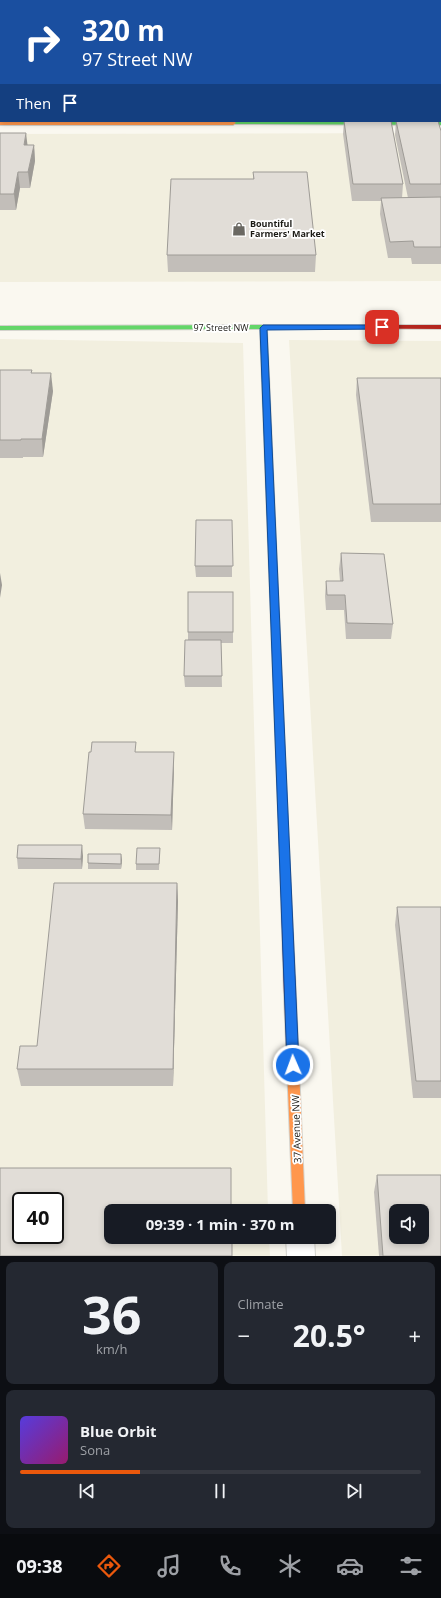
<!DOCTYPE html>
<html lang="en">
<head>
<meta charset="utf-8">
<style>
	body { margin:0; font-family:"Open Sans",sans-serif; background:#242831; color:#f1f3f6; height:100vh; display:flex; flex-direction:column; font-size:15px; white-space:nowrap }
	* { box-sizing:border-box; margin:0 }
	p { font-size:13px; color:#9ea1a6 }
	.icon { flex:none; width:22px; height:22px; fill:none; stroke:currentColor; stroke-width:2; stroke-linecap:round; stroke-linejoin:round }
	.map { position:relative; height:1256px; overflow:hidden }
	.details { display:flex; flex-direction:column; gap:6px; padding:6px; background:#0d0f14; flex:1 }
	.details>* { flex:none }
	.banner { position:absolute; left:0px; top:0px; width:441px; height:122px; box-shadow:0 2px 6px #0003; background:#1a4fa0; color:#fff; overflow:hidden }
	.tools { position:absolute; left:389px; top:1204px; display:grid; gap:8px }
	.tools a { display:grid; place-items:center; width:40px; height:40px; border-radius:8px; background:#171b24; box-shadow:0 2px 6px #0003; font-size:20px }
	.speed { position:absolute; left:12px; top:1192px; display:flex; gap:8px; font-size:20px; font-weight:700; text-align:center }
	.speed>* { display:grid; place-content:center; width:52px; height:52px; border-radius:50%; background:#171b24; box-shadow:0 2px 6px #0003; line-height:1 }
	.speed .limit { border:2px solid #111; border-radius:6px; background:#fff; color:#111 }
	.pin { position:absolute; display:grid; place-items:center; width:34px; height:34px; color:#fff; margin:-17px; border-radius:8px; box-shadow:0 2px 6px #0006 }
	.me { position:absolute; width:44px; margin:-22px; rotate:358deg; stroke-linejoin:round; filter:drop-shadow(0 0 3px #0008) }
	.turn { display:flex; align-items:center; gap:14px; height:84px; padding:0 16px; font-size:18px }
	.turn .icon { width:52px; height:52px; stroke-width:2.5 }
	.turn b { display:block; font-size:28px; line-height:34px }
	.then { display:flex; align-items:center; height:38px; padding:0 16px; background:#0003; gap:8px; font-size:15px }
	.big { font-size:30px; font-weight:700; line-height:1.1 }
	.details .widget { flex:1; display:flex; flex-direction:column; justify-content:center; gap:6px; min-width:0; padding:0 14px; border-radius:8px; background:#242831 }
	.details .dial { align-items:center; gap:0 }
	.dial b { font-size:52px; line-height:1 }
	.song { display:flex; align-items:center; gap:12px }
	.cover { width:48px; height:48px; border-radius:6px; background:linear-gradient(135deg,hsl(250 70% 55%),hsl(320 70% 35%)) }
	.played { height:4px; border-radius:2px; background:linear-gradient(90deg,#ea580c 30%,#363941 30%) }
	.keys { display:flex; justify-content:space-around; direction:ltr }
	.heat { display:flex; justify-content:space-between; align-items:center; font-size:22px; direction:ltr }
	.details .tiles { flex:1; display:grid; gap:6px; grid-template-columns:1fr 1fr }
	.widget:last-child { grid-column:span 2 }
	.trip { position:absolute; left:104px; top:1204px; width:232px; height:40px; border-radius:8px; background:#171b24; box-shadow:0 2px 6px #0003; font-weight:700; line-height:40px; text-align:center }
	.tab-bar { display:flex; height:64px; justify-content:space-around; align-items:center; background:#090b0e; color:#9ea1a6 }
	.tab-bar .icon { width:28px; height:28px }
	.tab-bar .active { color:#ea580c }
	.tab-bar b { font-size:18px; color:#f1f3f6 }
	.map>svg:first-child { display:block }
	.built { fill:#f2efdf; fill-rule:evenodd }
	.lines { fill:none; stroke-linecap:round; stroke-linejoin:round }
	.street-casing { stroke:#d4d3cd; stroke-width:2 }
	.fast-casing { stroke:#d4d3cd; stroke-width:2 }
	.slow-casing { stroke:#d4d3cd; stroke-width:2 }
	.jam-casing { stroke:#d4d3cd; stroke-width:2 }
	.street { fill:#fefefd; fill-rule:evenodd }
	.fast { fill:#63d668; fill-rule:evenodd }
	.slow { fill:#ff974d; fill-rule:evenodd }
	.jam { fill:#b3261e; fill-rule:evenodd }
	.wall { fill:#c2beb9 }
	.shaded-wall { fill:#9e9b96 }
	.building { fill:#e1ddd7; stroke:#9e9b96; fill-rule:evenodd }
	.route { fill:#1a73e8; stroke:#114b97 }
	.labels { text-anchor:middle; stroke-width:3.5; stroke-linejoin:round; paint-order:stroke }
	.far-poi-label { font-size:9px; font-weight:bold; fill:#1c1b16; stroke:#fff; text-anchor:start }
	.far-street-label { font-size:9px; fill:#1c1b16; stroke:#fff }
	.street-label { font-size:10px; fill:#1c1b16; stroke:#fff }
</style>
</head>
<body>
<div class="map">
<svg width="441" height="1256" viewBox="0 0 441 1256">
	<rect width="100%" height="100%" fill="#faf8f0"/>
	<g class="built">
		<path d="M 0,0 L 441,0 L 441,112 L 440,1 L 1,1 L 0,113 Z"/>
		<path d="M 441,133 L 441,281 L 0,282 L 0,134 Z"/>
		<path d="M 0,339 L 243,343 L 268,1211 L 111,1211 L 111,1237 L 269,1237 L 270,1256 L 0,1256 ZM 21,1201 L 55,1201 L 55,1235 L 21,1235 Z"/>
		<path d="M 289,340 L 441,341 L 441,1256 L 342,1256 ZM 396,1211 L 422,1211 L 422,1237 L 396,1237 Z"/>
	</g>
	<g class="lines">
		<g class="street-casing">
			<path id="street" d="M 286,1237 L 314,1237 L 315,1256 L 287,1256 Z"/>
		</g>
		<g class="fast-casing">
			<g id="fast">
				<path d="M 233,121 L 441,121 L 441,125 L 231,124 L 230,123 Z"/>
				<path d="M 284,325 L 288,327 L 286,328 L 267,329 L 290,867 L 289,870 L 285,871 L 281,870 L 280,867 L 260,329 L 0,330 L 0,326 Z"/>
			</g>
		</g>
		<g class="slow-casing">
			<g id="slow">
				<path d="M 0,121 L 233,121 L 236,123 L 233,125 L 0,125 Z"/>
				<path d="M 290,990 L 294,991 L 296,995 L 305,1211 L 293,1211 L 284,995 L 286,991 Z"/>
			</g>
		</g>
		<g class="jam-casing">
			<g id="jam">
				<path d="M 284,325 L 441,325 L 441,329 L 282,328 L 280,327 Z"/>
				<path d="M 285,863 L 289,864 L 290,867 L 296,995 L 294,999 L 290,1000 L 286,999 L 284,995 L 280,867 L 281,864 Z"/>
			</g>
		</g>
		<use href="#street" class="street"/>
		<use href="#fast" class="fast"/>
		<use href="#slow" class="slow"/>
		<use href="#jam" class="jam"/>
	</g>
	<g class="wall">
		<path d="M 246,0 L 441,0 L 441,93 L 440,93 L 440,1 L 246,1 Z"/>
		<path d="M 344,121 L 391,121 L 403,184 L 402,198 L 408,198 L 395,135 L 396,121 L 438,121 L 441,131 L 441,264 L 412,264 L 411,258 L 388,258 L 380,214 L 381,201 L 352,201 L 343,134 Z"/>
		<path d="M 0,133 L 28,145 L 34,145 L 35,161 L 30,188 L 20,188 L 16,210 L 0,210 Z"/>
		<path d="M 253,172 L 316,255 L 315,272 L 168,272 L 167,255 L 253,179 Z"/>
		<path d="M 0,370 L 32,373 L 53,391 L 43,457 L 23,457 L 23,458 L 0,458 Z"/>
		<path d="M 357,378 L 441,378 L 441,522 L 371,522 L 356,395 Z"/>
		<path d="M 232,520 L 232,577 L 196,577 L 195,566 Z"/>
		<path d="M 341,553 L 393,624 L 391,639 L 346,639 L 344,610 L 326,610 L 325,596 L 326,581 L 340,581 L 339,569 Z"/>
		<path d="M 233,592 L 233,643 L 221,643 L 222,687 L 185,687 L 184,676 L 188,640 L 188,632 Z"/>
		<path d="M 136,752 L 174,767 L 172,830 L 85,829 L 83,814 Z"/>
		<path d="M 160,848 L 159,870 L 136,870 L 136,864 Z"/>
		<path d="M 83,856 L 82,869 L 18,869 L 17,858 Z"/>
		<path d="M 122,860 L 121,869 L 88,869 L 88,863 Z"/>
		<path d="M 177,883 L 178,901 L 173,1086 L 21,1086 L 17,1069 Z"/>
		<path d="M 397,907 L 441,907 L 441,1098 L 413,1098 L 395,925 Z"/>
		<path d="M 377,1175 L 441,1256 L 379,1256 L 374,1192 Z"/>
	</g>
	<g class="shaded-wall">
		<path d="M 26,133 L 28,149 L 24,145 Z"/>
		<path d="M 34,145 L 35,161 L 30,188 L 28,172 Z"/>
		<path d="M 18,172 L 20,188 L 16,210 L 14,194 Z"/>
		<path d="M 51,373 L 53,391 L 43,457 L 42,439 Z"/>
		<path d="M 0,573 L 2,585 L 0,598 Z"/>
		<path d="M 174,752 L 174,767 L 172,830 L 171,815 Z"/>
		<path d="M 82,845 L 83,856 L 82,869 L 81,859 Z"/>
		<path d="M 121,854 L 122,860 L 121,869 Z"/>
		<path d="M 177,883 L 178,901 L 173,1086 L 173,1069 Z"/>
	</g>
	<g class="building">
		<path d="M 247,0 L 441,0 L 441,80 L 440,80 L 440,1 L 247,1 Z"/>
		<path d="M 344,121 L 391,121 L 403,184 L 353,184 Z"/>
		<path d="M 396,121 L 438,121 L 441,131 L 441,184 L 410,184 Z"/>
		<path d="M 0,133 L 26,133 L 24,145 L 34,145 L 28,172 L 18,172 L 14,194 L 0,194 Z"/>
		<path d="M 253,172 L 307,172 L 316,255 L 167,255 L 171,179 L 254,179 Z"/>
		<path d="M 441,197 L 441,247 L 414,247 L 413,241 L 390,242 L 381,198 Z"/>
		<path d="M 0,370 L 32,370 L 31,373 L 51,373 L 42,439 L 21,439 L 21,440 L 0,440 Z"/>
		<path d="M 357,378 L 441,378 L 441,504 L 373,504 Z"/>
		<path d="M 196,520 L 232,520 L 233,566 L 195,566 Z"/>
		<path d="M 341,553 L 384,554 L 393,624 L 347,623 L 345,595 L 327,595 L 326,581 L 343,581 Z"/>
		<rect x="188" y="592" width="45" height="40"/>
		<path d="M 185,640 L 221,640 L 222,676 L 184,676 Z"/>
		<path d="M 92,742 L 136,742 L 135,752 L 174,752 L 171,815 L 83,814 L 89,752 L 91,752 Z"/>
		<path d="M 18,845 L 82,845 L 81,859 L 17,858 Z"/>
		<path d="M 137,848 L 160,848 L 159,864 L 136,864 Z"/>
		<path d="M 88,854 L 121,854 L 121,864 L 88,863 Z"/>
		<path d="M 54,883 L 177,883 L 173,1069 L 17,1069 L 20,1046 L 37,1046 Z"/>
		<path d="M 397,907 L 441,907 L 441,1081 L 416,1081 Z"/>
		<path d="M 0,1168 L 231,1168 L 231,1211 L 111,1211 L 111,1237 L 232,1237 L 232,1256 L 0,1256 ZM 21,1201 L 55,1201 L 55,1235 L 21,1235 Z"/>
		<path d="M 377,1175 L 441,1175 L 441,1256 L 383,1256 ZM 396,1211 L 422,1211 L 422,1237 L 396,1237 Z"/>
	</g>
	<path class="route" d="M 263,325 L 382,325 L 385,327 L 382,329 L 267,330 L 299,1065 L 297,1069 L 293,1071 L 289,1069 L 287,1065 L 260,328 Z"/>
	<defs>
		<g id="shop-bare" transform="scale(1.08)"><path d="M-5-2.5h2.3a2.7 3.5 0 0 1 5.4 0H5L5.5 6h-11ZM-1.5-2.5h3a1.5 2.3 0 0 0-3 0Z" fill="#6a6862" stroke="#fff" stroke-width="2.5" paint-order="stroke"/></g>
	</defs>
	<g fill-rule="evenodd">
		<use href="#shop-bare" x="239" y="229"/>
	</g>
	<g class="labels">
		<g class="far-poi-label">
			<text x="250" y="227">Bountiful<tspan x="250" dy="10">Farmers' Market</tspan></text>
		</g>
		<g class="far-street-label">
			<text x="221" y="331">97 Street NW</text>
		</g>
		<g class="street-label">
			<text transform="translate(296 1129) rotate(-92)" y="4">37 Avenue NW</text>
		</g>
	</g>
</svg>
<div class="tools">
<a><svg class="icon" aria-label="sound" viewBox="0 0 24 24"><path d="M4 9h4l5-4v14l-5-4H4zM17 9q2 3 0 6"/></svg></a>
</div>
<div class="speed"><div class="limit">40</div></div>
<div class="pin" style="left:382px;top:327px;background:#d93025"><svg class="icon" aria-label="arrive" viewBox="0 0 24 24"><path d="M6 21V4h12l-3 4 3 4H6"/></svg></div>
<svg class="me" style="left:293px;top:1065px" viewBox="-20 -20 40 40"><circle r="17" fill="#1a73e8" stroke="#fff" stroke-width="3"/><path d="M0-11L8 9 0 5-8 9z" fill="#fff"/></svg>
<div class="trip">09:39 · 1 min · 370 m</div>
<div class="banner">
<div class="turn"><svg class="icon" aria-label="right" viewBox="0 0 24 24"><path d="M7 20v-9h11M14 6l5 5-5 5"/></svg><div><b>320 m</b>97 Street NW</div></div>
<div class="then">Then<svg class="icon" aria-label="arrive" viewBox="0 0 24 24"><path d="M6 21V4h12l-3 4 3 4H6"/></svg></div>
</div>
</div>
<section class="details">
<div class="tiles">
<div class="widget dial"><b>36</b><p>km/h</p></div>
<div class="widget"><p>Climate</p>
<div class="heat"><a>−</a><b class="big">20.5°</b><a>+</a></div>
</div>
<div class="widget">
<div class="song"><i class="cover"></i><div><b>Blue Orbit</b><p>Sona</p></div></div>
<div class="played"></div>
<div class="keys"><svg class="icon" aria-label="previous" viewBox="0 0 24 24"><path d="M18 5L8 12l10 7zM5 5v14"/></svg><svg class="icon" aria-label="pause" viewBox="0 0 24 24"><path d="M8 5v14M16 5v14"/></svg><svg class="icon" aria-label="next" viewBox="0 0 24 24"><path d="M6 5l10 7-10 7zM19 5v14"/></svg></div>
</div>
</div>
</section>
<nav class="tab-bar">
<b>09:38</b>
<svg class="icon active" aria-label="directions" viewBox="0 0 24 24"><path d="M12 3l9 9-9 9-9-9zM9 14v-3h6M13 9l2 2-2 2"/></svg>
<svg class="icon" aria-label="music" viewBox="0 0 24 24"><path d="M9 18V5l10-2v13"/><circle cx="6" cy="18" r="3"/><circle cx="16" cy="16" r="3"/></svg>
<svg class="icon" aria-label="phone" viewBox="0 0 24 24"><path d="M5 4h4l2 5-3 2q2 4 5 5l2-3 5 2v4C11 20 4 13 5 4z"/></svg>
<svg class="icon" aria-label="climate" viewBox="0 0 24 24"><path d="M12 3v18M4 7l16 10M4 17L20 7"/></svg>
<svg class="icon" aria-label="car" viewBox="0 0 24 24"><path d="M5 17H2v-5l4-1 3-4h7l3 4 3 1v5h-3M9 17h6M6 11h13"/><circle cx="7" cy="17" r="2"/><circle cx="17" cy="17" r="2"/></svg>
<svg class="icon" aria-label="filters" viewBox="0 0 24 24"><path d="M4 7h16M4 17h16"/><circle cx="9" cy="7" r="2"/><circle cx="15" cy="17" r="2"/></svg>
</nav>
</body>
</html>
